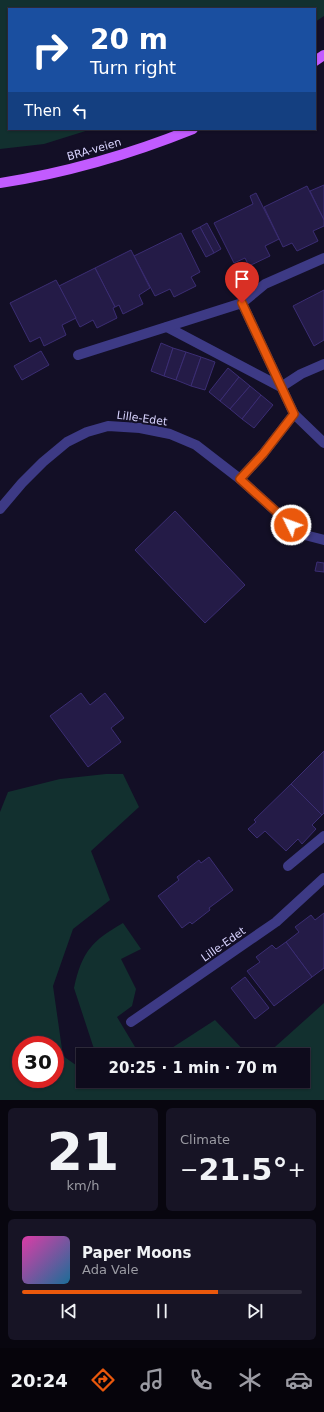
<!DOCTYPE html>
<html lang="en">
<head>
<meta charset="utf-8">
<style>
	body { margin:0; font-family:"DejaVu Sans",sans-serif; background:#171425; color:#f1f3f6; height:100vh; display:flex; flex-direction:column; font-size:15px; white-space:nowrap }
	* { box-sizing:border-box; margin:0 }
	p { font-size:13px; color:#9b9ba3 }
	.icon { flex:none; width:22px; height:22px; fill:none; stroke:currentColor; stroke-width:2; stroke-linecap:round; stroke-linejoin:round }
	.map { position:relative; height:1100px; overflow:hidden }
	.sheet { display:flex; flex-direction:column; gap:8px; padding:8px; background:#08060f; flex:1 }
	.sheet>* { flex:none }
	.hud { position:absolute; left:8px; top:8px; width:308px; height:122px; border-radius:0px; box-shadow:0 1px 3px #0004,0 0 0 1px #2e2b3b; background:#1a4fa0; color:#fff; overflow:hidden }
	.speed { position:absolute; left:12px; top:1036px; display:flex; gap:8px; font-size:20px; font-weight:700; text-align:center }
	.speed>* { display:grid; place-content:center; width:52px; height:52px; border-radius:50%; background:#0e0b1c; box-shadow:0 1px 3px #0004,0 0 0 1px #2e2b3b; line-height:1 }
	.speed .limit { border:6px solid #d22; background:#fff; color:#111 }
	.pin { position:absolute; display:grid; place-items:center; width:34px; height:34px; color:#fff; margin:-41px -17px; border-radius:50% 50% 50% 0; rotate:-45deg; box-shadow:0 0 4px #0007 }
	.pin .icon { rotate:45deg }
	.me { position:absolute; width:44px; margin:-22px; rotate:312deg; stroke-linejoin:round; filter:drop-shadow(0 0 3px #0008) }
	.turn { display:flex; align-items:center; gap:14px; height:84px; padding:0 16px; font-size:18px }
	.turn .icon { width:52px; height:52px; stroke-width:2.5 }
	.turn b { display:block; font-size:28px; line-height:34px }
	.then { display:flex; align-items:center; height:38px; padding:0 16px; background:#0003; gap:8px; font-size:15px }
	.big { font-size:30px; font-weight:700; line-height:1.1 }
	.sheet .card { flex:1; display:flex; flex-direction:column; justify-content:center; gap:6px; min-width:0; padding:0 14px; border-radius:6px; background:#171425 }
	.sheet .dial { align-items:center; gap:0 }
	.dial b { font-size:52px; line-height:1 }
	.song { display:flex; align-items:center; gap:12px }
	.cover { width:48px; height:48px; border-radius:6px; background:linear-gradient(135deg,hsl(320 70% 55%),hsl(200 70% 35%)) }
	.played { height:4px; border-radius:2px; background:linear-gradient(90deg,#ea580c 70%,#2e2b3b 70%) }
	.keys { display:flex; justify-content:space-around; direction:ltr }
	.heat { display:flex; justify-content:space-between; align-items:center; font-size:22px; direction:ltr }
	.sheet .tiles { flex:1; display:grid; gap:8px; grid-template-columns:1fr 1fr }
	.card:last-child { grid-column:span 2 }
	.trip { position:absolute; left:76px; top:1048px; width:234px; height:40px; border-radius:0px; background:#0e0b1c; box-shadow:0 1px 3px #0004,0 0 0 1px #2e2b3b; font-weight:700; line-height:40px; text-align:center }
	.dock { display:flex; height:64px; justify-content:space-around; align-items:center; background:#06040b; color:#9b9ba3 }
	.dock .icon { width:28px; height:28px }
	.dock .current { color:#ea580c }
	.dock b { font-size:18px; color:#f1f3f6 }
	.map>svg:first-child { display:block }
	.green { fill:#12302f; fill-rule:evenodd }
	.building { fill:#241b47; stroke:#3b2d73 }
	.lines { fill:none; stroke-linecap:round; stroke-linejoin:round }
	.minor { stroke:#3d3a85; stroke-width:10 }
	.major { stroke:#c25bff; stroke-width:10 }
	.route-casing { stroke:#983908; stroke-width:10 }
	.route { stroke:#ea580c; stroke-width:7 }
	.labels { text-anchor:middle; stroke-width:4; stroke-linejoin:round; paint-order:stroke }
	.street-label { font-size:11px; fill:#d9d4ff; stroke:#130f26 }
</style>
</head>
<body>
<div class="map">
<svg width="324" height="1100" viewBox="0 0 324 1100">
	<rect width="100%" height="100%" fill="#130f26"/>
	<g class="green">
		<path d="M 0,0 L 324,0 L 324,16 L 315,22 L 315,9 L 9,9 L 9,129 L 92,129 L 44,144 L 0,149 Z"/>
		<path d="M 106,774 L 123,774 L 139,807 L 91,851 L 110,900 L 73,929 L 53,986 L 63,1056 L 83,1070 L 83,1081 L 98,1081 L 109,1088 L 121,1081 L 303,1081 L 303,1055 L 266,1055 L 324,1003 L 324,1100 L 0,1100 L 0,812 L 8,792 L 60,779 ZM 21,1045 L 55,1045 L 55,1079 L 21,1079 Z"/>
		<path d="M 123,923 L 141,949 L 121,959 L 136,989 L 132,1006 L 117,1017 L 135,1047 L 122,1055 L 96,1055 L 74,988 C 82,951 92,941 123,923 Z"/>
		<path d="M 215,1020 L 248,1055 L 161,1055 Z"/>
	</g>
	<g class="building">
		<path d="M 324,185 L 324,220 L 310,191 Z"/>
		<path d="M 307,186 L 324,220 L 324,226 L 313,231 L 318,241 L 297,251 L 292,243 L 283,247 L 264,207 Z"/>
		<path d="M 256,193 L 279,239 L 265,246 L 270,256 L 249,266 L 245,258 L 234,263 L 214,223 L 253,204 L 250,196 Z"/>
		<path d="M 207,223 L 221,249 L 214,253 L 200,227 Z"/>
		<path d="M 200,227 L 214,253 L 206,257 L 192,231 Z"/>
		<path d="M 181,233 L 200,272 L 191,277 L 196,286 L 174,297 L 170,289 L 155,296 L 134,256 Z"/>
		<path d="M 131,250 L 150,288 L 139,295 L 143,304 L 123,314 L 119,305 L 115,307 L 95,268 Z"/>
		<path d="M 95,268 L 115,307 L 113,308 L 117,318 L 97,328 L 93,320 L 80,327 L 59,286 Z"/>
		<path d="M 56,280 L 76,318 L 62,325 L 66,335 L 44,346 L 40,337 L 30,342 L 10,303 Z"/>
		<path d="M 324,290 L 324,340 L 314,346 L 293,306 Z"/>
		<path d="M 161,343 L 173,348 L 164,376 L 151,371 Z"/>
		<path d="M 173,348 L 186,352 L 176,380 L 164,376 Z"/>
		<path d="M 41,351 L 49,365 L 22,380 L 14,366 Z"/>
		<path d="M 186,352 L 201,357 L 191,386 L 176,380 Z"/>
		<path d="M 201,357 L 215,362 L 205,390 L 191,386 Z"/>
		<path d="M 228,368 L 239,377 L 220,401 L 209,392 Z"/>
		<path d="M 239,377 L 250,386 L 230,409 L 220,401 Z"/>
		<path d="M 250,386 L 261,395 L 242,419 L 230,409 Z"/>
		<path d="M 261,395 L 273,405 L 254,428 L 242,419 Z"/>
		<path d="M 175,511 L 245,585 L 205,623 L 135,550 Z"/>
		<path d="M 317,562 L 324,563 L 324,572 L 315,571 Z"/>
		<path d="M 81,693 L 90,705 L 105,693 L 124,718 L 111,728 L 121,742 L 88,767 L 50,716 Z"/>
		<path d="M 324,751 L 324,813 L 322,815 L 291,784 Z"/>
		<path d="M 291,784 L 322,815 L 312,825 L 316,829 L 302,844 L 298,839 L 286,851 L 265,831 L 257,838 L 248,829 L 256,822 L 254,820 Z"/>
		<path d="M 209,857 L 233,890 L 209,908 L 210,910 L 192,924 L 190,922 L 182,928 L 158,896 L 179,880 L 177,877 L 199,860 L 201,863 Z"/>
		<path d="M 324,913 L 324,968 L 312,977 L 286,942 L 299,932 L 295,927 L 311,915 L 315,920 Z"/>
		<path d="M 286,942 L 312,977 L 274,1006 L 247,971 L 260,962 L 256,957 L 272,945 L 276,949 Z"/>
		<path d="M 245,977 L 269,1008 L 255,1019 L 231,988 Z"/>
	</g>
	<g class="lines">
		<g class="minor">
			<path d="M 167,327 L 281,387 L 301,374 L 324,364"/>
			<path d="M 78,355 L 242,303"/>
			<path d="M 294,414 L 324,443"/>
			<path d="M 240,479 L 263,454 L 294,414 L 242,303 L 265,284 L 324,258"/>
			<path d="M 0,509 L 22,483 L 43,462 L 67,442 L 87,432 L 108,426 L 140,428 L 170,434 L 196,445 L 240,479 L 301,534 L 324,540"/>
			<path d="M 288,866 L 324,836"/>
			<path d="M 131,1022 L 276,922 L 324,878"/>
		</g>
		<g class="major">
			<path d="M 315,61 L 324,55"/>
			<path d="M 0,183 C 66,173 131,154 193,129"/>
		</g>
	</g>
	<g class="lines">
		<g class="route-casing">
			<path id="route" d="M 242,303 L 294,414 L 263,454 L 240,479 L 291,525"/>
		</g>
		<use href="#route" class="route"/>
	</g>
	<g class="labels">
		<g class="street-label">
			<text transform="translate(94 149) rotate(-16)" y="4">BRA-veien</text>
			<text transform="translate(142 418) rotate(8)" y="4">Lille-Edet</text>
			<text transform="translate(223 944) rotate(-35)" y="4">Lille-Edet</text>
		</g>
	</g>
</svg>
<div class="speed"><div class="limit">30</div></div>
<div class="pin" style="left:242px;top:303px;background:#d93025"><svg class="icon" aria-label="arrive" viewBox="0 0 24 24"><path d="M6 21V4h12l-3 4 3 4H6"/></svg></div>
<svg class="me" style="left:291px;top:525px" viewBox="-20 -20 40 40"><circle r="17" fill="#ea580c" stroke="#fff" stroke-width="3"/><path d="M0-11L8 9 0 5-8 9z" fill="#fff"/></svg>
<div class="trip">20:25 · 1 min · 70 m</div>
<div class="hud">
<div class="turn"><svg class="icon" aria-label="right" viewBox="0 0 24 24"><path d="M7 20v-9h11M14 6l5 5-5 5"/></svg><div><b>20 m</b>Turn right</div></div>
<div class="then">Then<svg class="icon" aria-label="left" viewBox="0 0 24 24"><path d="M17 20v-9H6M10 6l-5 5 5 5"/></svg></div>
</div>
</div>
<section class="sheet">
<div class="tiles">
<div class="card dial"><b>21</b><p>km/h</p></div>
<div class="card"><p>Climate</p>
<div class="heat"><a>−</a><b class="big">21.5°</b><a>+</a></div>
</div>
<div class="card">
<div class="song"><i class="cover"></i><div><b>Paper Moons</b><p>Ada Vale</p></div></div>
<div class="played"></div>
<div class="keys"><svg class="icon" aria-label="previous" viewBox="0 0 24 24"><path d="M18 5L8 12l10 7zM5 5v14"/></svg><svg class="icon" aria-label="pause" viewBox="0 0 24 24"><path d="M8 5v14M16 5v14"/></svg><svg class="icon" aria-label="next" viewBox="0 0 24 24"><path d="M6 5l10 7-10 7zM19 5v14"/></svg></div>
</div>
</div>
</section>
<nav class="dock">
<b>20:24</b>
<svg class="icon current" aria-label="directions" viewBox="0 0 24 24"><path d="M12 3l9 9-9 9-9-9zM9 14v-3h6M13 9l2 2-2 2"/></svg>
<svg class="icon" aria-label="music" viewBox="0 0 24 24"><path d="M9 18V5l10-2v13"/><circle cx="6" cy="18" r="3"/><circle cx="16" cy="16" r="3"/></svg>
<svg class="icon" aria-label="phone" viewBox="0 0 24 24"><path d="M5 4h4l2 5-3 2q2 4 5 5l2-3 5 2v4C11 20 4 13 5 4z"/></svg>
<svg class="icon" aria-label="climate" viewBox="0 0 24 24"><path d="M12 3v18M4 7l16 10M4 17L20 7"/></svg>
<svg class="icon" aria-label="car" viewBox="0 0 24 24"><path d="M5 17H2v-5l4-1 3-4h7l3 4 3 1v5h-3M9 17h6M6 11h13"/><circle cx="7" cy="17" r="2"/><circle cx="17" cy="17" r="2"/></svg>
</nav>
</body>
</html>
